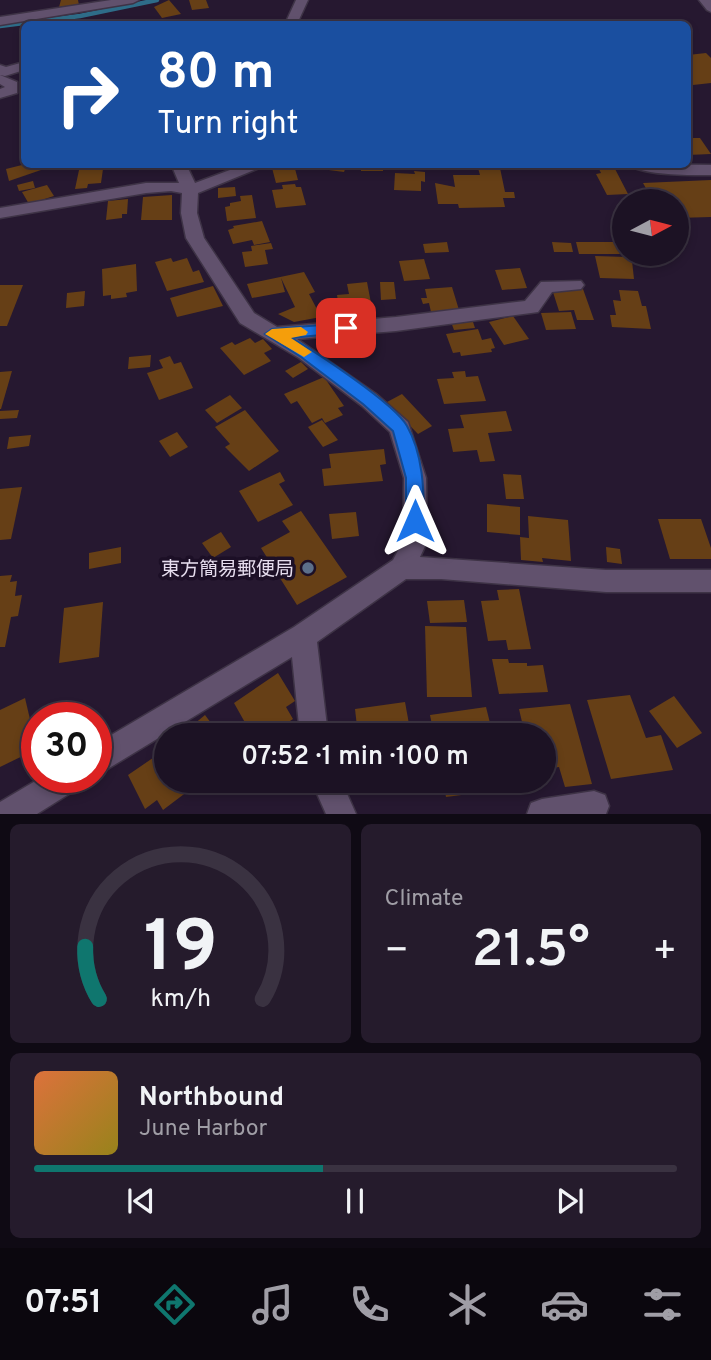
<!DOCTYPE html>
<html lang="en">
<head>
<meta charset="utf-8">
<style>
	body { margin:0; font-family:Overpass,"Noto Sans JP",sans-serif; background:#251b2c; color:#f1f3f6; height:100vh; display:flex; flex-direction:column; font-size:26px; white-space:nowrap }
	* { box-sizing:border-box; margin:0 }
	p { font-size:23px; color:#a09ea6 }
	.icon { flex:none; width:38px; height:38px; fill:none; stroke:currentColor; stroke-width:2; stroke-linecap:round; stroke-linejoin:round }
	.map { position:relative; height:814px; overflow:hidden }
	.panel { display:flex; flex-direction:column; gap:10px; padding:10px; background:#0f0a14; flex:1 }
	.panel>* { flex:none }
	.banner { position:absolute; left:21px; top:21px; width:670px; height:147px; border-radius:10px; box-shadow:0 4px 10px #0003,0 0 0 2px #3a3241; background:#1a4fa0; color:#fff; overflow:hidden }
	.needle { width:46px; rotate:83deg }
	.tools { position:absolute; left:612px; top:189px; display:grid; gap:14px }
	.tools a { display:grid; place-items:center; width:77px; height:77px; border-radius:50%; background:#1c1224; box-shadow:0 4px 10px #0003,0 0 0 2px #3a3241; font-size:35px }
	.speed { position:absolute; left:21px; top:702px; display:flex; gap:14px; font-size:35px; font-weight:700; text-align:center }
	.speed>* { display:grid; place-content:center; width:91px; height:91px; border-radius:50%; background:#1c1224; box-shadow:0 4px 10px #0003,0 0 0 2px #3a3241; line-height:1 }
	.speed .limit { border:10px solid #d22; background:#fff; color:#111 }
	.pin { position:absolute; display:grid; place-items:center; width:60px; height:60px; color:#fff; margin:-30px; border-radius:14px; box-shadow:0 4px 10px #0006 }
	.me { position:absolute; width:77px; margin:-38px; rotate:0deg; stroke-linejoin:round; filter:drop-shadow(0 0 5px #0008) }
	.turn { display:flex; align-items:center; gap:24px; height:147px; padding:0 21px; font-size:32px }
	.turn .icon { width:91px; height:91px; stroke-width:2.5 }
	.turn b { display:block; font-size:49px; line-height:60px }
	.big { font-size:52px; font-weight:600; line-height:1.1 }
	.panel .card { flex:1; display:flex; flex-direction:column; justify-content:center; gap:10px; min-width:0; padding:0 24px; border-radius:10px; background:#251b2c }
	.panel .dial { align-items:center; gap:0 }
	.dial svg { height:182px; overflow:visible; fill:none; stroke:#3a3241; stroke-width:7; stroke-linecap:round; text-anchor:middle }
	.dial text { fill:#f1f3f6; stroke:none }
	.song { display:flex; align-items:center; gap:21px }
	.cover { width:84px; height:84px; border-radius:10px; background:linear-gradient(135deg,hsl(20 70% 55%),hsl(50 70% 35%)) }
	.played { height:7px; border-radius:4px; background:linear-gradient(90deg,#0f766e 45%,#3a3241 45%) }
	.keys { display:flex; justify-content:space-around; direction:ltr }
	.heat { display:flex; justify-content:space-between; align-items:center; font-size:38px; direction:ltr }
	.panel .tiles { flex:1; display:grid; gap:10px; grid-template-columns:1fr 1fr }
	.card:last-child { grid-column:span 2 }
	.trip { position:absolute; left:154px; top:723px; width:402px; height:70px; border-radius:35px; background:#1c1224; box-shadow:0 4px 10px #0003,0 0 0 2px #3a3241; font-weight:600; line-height:70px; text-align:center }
	.menu { display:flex; height:112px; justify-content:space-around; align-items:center; background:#0b070e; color:#a09ea6 }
	.menu .icon { width:49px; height:49px }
	.menu .current { color:#0f766e }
	.menu b { font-size:32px; color:#f1f3f6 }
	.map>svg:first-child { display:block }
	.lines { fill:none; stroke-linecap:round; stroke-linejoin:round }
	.stream { stroke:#2e6c88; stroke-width:4.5 }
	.building { fill:#663f16 }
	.street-casing { stroke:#3e3346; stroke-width:3 }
	.secondary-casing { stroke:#3e3346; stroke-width:3 }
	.street { fill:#61516d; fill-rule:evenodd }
	.secondary { fill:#61516d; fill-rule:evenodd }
	.route { fill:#1a73e8; stroke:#114b97; stroke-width:2 }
	.slow { fill:#f59e0b }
	.service-dot { fill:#5c6f8a; stroke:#1c0f26; stroke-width:2.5 }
	.labels { text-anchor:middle; stroke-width:7; stroke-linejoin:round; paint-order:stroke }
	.poi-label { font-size:19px; fill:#e6ddee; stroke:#1c0f26; text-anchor:end }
</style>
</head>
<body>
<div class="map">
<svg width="711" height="814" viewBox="0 0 711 814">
	<rect width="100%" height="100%" fill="#261830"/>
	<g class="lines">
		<path class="stream" d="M 0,26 L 80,16 L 157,0"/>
	</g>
	<g class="building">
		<path d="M 61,0 L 78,0 L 79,5 L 59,7 Z"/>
		<path d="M 169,0 L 181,14 L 162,18 L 154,7 Z"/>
		<path d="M 189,0 L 206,0 L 209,8 L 192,10 Z"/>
		<path d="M 706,53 L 711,58 L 711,83 L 693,85 L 688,79 L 688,55 Z"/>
		<path d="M 688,138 L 700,138 L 711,154 L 688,155 Z"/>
		<path d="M 26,164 L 39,164 L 41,170 L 9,181 L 6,169 Z"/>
		<path d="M 323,164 L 347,164 L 344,172 L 321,169 Z"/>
		<rect x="361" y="164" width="22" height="7"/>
		<path d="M 398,164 L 423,164 L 421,170 L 397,167 Z"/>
		<path d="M 294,165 L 298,180 L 276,183 L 272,168 Z"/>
		<path d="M 597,165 L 613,165 L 628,194 L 607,195 L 596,174 L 601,173 Z"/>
		<path d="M 478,168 L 500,168 L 505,192 L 514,192 L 515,198 L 503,198 L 505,207 L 459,208 L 458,204 L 438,204 L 435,183 L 455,187 L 453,175 L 480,175 Z"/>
		<path d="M 103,169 L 101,183 L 88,184 L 87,188 L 75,189 L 79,170 Z"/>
		<path d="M 414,171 L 425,172 L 425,182 L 421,181 L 421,191 L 394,190 L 395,173 L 415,174 Z"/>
		<path d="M 711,180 L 711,217 L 677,218 L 677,201 L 653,201 L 643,183 Z"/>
		<path d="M 33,181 L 35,188 L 19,191 L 17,185 Z"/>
		<path d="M 295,184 L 296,187 L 301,187 L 306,205 L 276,208 L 272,190 L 283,189 L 282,185 Z"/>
		<path d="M 47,185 L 54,196 L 29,204 L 22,192 Z"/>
		<path d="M 235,187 L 236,196 L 218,198 L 218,188 Z"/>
		<path d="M 172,195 L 172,220 L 141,220 L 143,197 Z"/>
		<path d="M 252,195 L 256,218 L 227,221 L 225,207 L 230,206 L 230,203 L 241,201 L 240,196 Z"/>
		<path d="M 128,199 L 127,214 L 122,214 L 122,218 L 106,220 L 108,201 Z"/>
		<path d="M 262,221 L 270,242 L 254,245 L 252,240 L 233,244 L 228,230 L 234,228 L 233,226 Z"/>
		<path d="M 447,242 L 449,252 L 425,253 L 423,244 Z"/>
		<path d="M 552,242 L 571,243 L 573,252 L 554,252 Z"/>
		<path d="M 576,242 L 616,242 L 620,254 L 579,254 Z"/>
		<path d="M 271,243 L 273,249 L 265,250 L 268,264 L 245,267 L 242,252 L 252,251 L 251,246 Z"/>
		<path d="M 595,256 L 627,257 L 632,261 L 634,279 L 600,278 Z"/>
		<path d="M 171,258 L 173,262 L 187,258 L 193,272 L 199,270 L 204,282 L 167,291 L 155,262 Z"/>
		<path d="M 424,259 L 430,279 L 404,281 L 399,261 Z"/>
		<path d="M 136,264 L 137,291 L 126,293 L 127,297 L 111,299 L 111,295 L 103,296 L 102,269 Z"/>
		<path d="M 520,268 L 527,288 L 502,290 L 495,270 Z"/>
		<path d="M 304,272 L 315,292 L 309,294 L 321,317 L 294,322 L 278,314 L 295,307 L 281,278 L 285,292 L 252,298 L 247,284 Z"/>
		<path d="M 367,282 L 374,319 L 359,320 L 358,313 L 340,315 L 337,295 L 349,294 L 347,284 Z"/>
		<path d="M 380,282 L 394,282 L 396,299 L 381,300 Z"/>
		<path d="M 0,285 L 23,285 L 7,326 L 0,326 Z"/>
		<path d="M 213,286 L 223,306 L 177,317 L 170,298 Z"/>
		<path d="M 452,287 L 459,310 L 431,312 L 429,303 L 423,304 L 421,298 L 427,298 L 425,289 Z"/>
		<path d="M 552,289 L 583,289 L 594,320 L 577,320 L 574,310 L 559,311 Z"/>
		<path d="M 619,290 L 638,291 L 642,306 L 646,306 L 651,329 L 612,327 L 610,315 L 616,315 L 613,300 L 621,301 Z"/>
		<path d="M 85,291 L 84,306 L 66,308 L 67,293 Z"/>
		<path d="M 571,312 L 576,329 L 546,330 L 541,313 Z"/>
		<path d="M 513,316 L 529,339 L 504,345 L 489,322 Z"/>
		<path d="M 472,319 L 475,328 L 454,330 L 451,322 Z"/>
		<path d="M 478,329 L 482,340 L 491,338 L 495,348 L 491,349 L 492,352 L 461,356 L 460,352 L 453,353 L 446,334 Z"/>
		<path d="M 250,338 L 255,343 L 263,339 L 272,349 L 264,353 L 271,361 L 244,375 L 220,348 L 232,342 L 235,345 Z"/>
		<path d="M 151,355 L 150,367 L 128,369 L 129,357 Z"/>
		<path d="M 170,356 L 174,364 L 181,362 L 193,388 L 159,400 L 147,373 L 163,368 L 159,360 Z"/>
		<path d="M 301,362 L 308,369 L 293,378 L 285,371 Z"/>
		<path d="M 12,371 L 1,409 L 0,409 L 0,372 Z"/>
		<path d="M 465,371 L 466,377 L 478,376 L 486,401 L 444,404 L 437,379 L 454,378 L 452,372 Z"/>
		<path d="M 324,377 L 344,406 L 338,408 L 343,415 L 325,423 L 322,418 L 312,423 L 297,401 L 291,404 L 284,394 Z"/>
		<path d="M 402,394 L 432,426 L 418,434 L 387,402 Z"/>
		<path d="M 230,395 L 242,408 L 217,423 L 205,410 Z"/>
		<path d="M 19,410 L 17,418 L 0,419 L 0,411 Z"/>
		<path d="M 245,410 L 279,451 L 249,471 L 225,447 L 230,444 L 215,427 Z"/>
		<path d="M 506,411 L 512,431 L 488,433 L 495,461 L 480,462 L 477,450 L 453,452 L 448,429 L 464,428 L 460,415 Z"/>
		<path d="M 322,420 L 338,440 L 323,447 L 308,427 Z"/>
		<path d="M 177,432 L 188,447 L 170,457 L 159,441 Z"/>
		<path d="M 31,435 L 29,446 L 7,449 L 9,437 Z"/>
		<path d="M 384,449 L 386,464 L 380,465 L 383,481 L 324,486 L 322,469 L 331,468 L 329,454 Z"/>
		<path d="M 280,472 L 285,481 L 279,484 L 293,505 L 258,522 L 239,491 Z"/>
		<path d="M 503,474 L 521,475 L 524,499 L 506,499 Z"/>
		<path d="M 22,487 L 11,539 L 0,540 L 0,489 Z"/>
		<path d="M 487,504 L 520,507 L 520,535 L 487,532 Z"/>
		<path d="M 301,511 L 347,577 L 297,605 L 261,548 L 290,532 L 282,521 Z"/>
		<path d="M 356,512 L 359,536 L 332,539 L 329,514 Z"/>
		<path d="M 528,516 L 568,520 L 571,561 L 542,558 L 543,562 L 521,560 L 520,537 L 529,538 Z"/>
		<path d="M 658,519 L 701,519 L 711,548 L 711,559 L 670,559 Z"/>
		<path d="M 221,532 L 231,547 L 213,558 L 202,543 Z"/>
		<path d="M 121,547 L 121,563 L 89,569 L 89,553 Z"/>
		<path d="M 606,547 L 620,549 L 622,564 L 607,562 Z"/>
		<path d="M 12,575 L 10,582 L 17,581 L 15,596 L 22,595 L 18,616 L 11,617 L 5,647 L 0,647 L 0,576 Z"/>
		<path d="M 519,589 L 531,649 L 508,650 L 506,640 L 488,641 L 481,601 L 499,600 L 497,590 Z"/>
		<path d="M 464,600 L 467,622 L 430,623 L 427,601 Z"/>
		<path d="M 103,602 L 99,657 L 59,663 L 64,608 Z"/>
		<path d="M 425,626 L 466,627 L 472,697 L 427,697 Z"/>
		<path d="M 492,659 L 508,659 L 509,663 L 527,663 L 527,666 L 543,665 L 548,692 L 499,694 Z"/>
		<path d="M 278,673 L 295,701 L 286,707 L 293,719 L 269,735 L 252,735 L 234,703 Z"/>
		<path d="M 630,695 L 646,738 L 661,735 L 673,770 L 611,779 L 587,700 Z"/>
		<path d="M 674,696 L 702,733 L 677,748 L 649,711 Z"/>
		<path d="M 25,698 L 37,749 L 0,767 L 0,710 Z"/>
		<path d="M 405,702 L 411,735 L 358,735 L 355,709 Z"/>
		<path d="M 570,704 L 592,784 L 565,787 L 559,767 L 544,769 L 544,735 L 525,735 L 519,709 Z"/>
		<path d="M 486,707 L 493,735 L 434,735 L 430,715 Z"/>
		<path d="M 205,715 L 220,735 L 181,735 Z"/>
		<path d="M 166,749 L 166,780 L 200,782 L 163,810 L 157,800 L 145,809 L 128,775 Z"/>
		<path d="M 443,780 L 474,780 L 477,793 L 446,797 Z"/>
	</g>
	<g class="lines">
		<g class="street-casing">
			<g id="street">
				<path d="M 111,0 L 139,0 L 133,3 L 0,25 L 0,17 Z"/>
				<path d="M 296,0 L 308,0 L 297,24 L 285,24 Z"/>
				<path d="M 24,62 L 24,70 L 5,76 L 0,75 L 0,65 L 6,67 Z"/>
				<path d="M 0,75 L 17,82 L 17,93 L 0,98 L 0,89 L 5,87 L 0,84 Z"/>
				<path d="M 171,164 L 186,164 L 195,183 L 246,164 L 269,164 L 198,193 L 197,213 L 204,238 L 254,313 L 277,327 L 396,317 L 525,301 L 541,282 L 581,281 L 584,285 L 581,289 L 552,292 L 538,312 L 531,313 L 396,331 L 297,339 L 376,394 L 408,422 L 426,478 L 427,542 L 420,557 L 606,570 L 711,570 L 711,592 L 606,592 L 441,579 L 406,579 L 317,642 L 328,735 L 300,735 L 292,657 L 96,776 L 96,744 L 294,627 L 393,560 L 403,541 L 404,478 L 390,432 L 362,406 L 299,358 L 240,323 L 186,238 L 181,213 L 182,193 L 171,191 L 146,193 L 0,218 L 0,208 L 146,183 L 179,183 Z"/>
				<path d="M 628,164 L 711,165 L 711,175 C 692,175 642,176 628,164 Z"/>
				<path d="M 42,777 L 85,777 L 80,787 L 37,814 L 0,814 L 0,802 Z"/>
				<path d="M 311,780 L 341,780 L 356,814 L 326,814 Z"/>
				<path d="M 594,791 L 605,795 L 609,806 L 606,814 L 527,814 L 531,803 L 542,799 Z"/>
			</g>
		</g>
		<g class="secondary-casing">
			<path id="secondary" d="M 699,0 L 711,0 L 711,12 L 707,10 Z"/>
		</g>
		<use href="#street" class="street"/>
		<use href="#secondary" class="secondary"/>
	</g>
	<path class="route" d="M 346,323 L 352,325 L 354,328 L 352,332 L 291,338 C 315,351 395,404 407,426 C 423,454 424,490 424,521 L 421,526 L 415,529 L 408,526 L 406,521 L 406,478 L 393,431 L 363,404 L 301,357 L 265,334 L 272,329 Z"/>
	<path class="slow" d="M 301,327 L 308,332 L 306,335 L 291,338 L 312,352 L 304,357 L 265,334 L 272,329 Z"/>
	<circle class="service-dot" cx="308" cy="568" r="7"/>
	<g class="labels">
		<g class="poi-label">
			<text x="294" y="575">東方簡易郵便局</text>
		</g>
	</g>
</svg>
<div class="tools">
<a><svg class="needle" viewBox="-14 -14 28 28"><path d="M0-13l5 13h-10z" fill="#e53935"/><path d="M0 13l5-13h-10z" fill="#a09ea6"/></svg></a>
</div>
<div class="speed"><div class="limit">30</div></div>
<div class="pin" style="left:346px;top:328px;background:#d93025"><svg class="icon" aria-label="arrive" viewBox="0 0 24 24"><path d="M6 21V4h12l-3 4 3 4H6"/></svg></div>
<svg class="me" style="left:415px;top:521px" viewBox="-20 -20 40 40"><path d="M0-17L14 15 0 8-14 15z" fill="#1a73e8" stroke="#fff" stroke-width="4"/></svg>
<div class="trip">07:52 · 1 min · 100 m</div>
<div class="banner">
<div class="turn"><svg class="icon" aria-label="right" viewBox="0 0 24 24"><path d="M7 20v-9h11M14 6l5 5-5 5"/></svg><div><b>80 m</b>Turn right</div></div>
</div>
</div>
<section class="panel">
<div class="tiles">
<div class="card dial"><svg viewBox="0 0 100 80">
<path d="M14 69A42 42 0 1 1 86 69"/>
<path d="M14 69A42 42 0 0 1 8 46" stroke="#0f766e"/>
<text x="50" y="56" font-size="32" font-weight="700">19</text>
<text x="50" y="72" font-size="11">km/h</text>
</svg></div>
<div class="card"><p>Climate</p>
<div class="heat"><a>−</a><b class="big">21.5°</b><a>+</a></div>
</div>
<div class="card">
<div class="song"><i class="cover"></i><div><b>Northbound</b><p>June Harbor</p></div></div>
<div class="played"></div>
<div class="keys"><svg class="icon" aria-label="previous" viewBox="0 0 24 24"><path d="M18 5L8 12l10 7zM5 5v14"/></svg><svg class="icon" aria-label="pause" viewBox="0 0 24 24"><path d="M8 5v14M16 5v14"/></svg><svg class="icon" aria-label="next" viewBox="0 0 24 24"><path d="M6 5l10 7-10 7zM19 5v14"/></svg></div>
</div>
</div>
</section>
<nav class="menu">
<b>07:51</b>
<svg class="icon current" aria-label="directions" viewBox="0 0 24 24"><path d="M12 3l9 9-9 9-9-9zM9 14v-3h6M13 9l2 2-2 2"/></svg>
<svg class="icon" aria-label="music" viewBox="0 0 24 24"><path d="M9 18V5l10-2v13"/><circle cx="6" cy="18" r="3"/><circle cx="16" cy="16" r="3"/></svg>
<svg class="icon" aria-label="phone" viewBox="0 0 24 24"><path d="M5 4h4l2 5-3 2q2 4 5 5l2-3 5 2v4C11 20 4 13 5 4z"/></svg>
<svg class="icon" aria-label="climate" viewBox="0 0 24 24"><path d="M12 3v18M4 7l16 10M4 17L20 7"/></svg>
<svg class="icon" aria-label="car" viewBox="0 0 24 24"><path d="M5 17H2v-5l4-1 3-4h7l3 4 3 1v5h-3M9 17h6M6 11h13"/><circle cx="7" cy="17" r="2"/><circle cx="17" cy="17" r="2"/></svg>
<svg class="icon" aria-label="filters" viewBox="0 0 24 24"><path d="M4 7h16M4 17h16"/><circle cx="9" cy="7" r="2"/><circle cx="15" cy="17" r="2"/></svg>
</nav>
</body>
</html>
